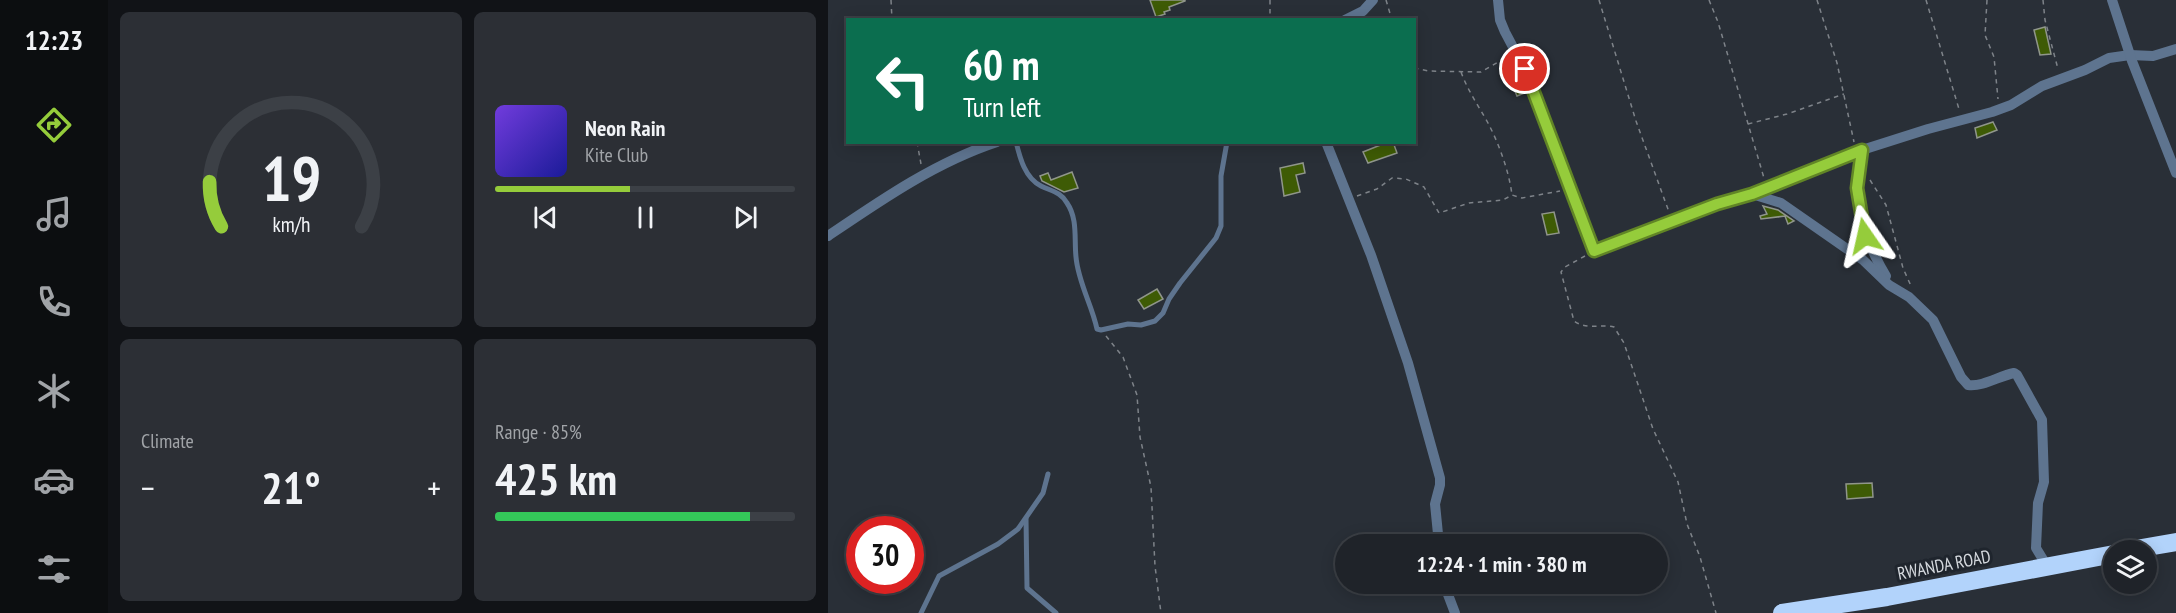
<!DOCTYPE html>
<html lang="en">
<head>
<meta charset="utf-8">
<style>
	body { margin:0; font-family:"PT Sans Narrow",sans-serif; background:#2c2f35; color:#f1f3f6; height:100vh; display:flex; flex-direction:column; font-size:22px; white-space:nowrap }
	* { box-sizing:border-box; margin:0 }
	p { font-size:20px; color:#a1a4a8 }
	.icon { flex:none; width:33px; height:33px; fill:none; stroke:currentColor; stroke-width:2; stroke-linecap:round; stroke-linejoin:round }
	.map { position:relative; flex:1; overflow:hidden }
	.details { display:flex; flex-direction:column; gap:12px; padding:12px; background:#111317; width:720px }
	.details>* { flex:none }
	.top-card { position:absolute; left:18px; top:18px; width:570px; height:126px; border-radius:0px; box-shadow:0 3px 15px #0003,0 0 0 2px #3c4046; background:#0b6e4f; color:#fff; overflow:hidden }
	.controls { position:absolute; left:1275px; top:540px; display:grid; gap:12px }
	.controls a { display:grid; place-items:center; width:54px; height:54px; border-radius:50%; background:#1f2329; box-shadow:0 3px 15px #0003,0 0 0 2px #3c4046; font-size:30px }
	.speed { position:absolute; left:18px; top:516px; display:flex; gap:12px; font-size:30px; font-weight:700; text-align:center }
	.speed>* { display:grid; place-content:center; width:78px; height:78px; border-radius:50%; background:#1f2329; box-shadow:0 3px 15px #0003,0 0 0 2px #3c4046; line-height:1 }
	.speed .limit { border:9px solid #d22; background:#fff; color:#111 }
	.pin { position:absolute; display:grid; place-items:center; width:51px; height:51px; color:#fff; margin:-26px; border:3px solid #fff; border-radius:50%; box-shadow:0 2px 6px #0007 }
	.me { position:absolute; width:66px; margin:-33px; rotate:349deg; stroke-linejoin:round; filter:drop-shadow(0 0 4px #0008) }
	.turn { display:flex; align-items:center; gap:21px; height:126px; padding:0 18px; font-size:27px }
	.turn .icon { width:78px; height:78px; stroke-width:2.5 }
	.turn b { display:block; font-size:42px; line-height:51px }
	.big { font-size:45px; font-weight:700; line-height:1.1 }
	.details .widget { flex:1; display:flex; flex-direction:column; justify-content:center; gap:9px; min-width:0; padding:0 21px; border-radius:9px; background:#2c2f35 }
	.details .dial { align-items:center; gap:0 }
	.dial svg { height:156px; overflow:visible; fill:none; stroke:#3c4046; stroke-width:7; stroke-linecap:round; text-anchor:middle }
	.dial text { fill:#f1f3f6; stroke:none }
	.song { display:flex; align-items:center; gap:18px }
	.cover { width:72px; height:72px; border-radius:9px; background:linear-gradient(135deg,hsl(260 70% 55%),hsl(240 70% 35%)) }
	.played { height:6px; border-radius:3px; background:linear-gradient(90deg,#95cc3b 45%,#3c4046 45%) }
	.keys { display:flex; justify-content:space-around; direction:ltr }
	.heat { display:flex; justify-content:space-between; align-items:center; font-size:33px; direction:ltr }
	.charge { height:9px; border-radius:4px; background:linear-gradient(90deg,#34c759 85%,#3c4046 0) }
	.details .tiles { flex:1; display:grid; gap:12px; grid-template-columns:repeat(2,1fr) }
	.trip { position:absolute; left:507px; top:534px; width:333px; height:60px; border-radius:30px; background:#1f2329; box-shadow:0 3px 15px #0003,0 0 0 2px #3c4046; font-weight:700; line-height:60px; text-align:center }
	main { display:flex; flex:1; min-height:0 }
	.tabs { display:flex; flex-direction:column; width:108px; justify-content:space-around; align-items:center; background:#0c0e10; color:#a1a4a8 }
	.tabs .icon { width:42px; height:42px }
	.tabs .selected { color:#95cc3b }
	.tabs b { font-size:27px; color:#f1f3f6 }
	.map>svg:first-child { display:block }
	.building { fill:#3e5b05; stroke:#90968b; stroke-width:1.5 }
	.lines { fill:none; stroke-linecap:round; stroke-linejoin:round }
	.path { stroke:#7e8389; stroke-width:1.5; stroke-dasharray:4.5 4.5; stroke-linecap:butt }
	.lane { stroke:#5e748f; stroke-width:5 }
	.street { stroke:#5e748f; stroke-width:10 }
	.highway { stroke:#b2d3fb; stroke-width:18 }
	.route-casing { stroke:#618526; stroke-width:15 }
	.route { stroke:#95cc3b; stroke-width:10 }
	.labels { text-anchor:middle; stroke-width:6; stroke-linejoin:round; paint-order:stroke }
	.street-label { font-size:18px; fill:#d4d8dd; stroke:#1f252d }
</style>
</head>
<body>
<main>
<nav class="tabs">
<b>12:23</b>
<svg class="icon selected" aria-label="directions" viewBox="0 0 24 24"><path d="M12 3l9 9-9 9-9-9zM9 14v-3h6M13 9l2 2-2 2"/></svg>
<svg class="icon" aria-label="music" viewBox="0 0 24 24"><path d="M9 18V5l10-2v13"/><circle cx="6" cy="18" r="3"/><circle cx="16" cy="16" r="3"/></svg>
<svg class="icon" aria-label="phone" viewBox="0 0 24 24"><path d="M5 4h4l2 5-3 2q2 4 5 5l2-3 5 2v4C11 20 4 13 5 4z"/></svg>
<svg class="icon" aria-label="climate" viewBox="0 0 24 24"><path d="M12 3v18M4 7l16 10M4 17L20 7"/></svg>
<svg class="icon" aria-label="car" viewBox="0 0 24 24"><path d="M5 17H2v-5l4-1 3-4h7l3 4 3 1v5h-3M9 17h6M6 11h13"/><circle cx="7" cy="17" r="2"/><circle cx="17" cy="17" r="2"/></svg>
<svg class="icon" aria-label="filters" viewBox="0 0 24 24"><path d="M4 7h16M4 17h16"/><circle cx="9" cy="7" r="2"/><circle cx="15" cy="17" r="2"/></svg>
</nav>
<section class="details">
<div class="tiles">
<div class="widget dial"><svg viewBox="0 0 100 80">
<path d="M14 69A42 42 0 1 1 86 69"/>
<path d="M14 69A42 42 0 0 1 8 46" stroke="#95cc3b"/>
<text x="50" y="56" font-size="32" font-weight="700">19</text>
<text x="50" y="72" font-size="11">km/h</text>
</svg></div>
<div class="widget">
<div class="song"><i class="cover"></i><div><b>Neon Rain</b><p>Kite Club</p></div></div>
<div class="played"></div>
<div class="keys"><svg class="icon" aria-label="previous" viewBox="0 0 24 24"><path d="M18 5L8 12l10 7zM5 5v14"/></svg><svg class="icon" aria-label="pause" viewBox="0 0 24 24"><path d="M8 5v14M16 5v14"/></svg><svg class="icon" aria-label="next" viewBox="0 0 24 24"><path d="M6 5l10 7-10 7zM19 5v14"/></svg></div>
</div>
<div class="widget"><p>Climate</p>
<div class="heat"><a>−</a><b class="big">21°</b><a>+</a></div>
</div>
<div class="widget"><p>Range · 85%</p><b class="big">425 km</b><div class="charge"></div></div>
</div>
</section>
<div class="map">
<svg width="1348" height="613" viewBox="0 0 1348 613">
	<rect width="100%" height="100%" fill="#292f37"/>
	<g class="building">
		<path d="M 322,0 L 357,0 L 357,1 L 341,7 L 342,10 L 336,12 L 337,14 L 328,17 Z"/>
		<path d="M 1217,27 L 1223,54 L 1212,55 L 1206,30 Z"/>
		<path d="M 689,71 L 699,92 L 689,96 L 680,75 Z"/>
		<path d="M 1165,122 L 1169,130 L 1149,138 L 1147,128 Z"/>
		<path d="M 560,142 L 565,142 L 569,153 L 540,163 L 535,152 Z"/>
		<path d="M 475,163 L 477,173 L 468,175 L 472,192 L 456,196 L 452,168 Z"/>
		<path d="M 244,172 L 250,188 L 236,192 L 214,181 L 212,176 L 220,173 L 223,180 Z"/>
		<path d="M 935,206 L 950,210 L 966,221 L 960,224 L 957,216 L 933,219 L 932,216 L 939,214 Z"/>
		<path d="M 726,212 L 731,233 L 719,235 L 714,214 Z"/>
		<path d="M 329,289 L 335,299 L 316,309 L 310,300 Z"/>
		<path d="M 1044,483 L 1045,497 L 1019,499 L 1018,484 Z"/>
	</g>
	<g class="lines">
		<g class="path">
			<path d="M 63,0 L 64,20"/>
			<path d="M 442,0 L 442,20"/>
			<path d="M 558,0 L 564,20"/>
			<path d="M 771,0 L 808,121 L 841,212"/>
			<path d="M 881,0 L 890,22 L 936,178"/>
			<path d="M 989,0 L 1009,63 L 1026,142"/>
			<path d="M 1098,0 L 1131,109"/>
			<path d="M 1159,0 L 1157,35 L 1166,57 L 1170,99"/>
			<path d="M 1215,0 L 1217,20 L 1230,69"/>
			<path d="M 586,68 L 601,71 L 653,72 L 677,58"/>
			<path d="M 633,72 C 640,91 650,105 660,123 C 671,144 681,171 684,195"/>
			<path d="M 920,124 L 959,114 L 1016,94"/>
			<path d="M 89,142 L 93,164"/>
			<path d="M 1042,180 L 1058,205 L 1075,268 L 1083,286"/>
			<path d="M 529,196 L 549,189 L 564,178 L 578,179 L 596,187 L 611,213 L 641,203 L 675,200 L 684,195 L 694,198 L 732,191"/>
			<path d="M 757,256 L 737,267 L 733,272 L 746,321 C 758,330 773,324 786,327 L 796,343 L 825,429 L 850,482 L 859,524 L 872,557 L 888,613"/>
			<path d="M 278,336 L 295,357 L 309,395 L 312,437 L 323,487 L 327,566 L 333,613"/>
		</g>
		<g class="lane">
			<path d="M 188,142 C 192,158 197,178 213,186 C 223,191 233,192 239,203 C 250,219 246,239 248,257 C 250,282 264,305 269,329 L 273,330 L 300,324 L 313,325 L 327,321 L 335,313 L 341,299 L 352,283 L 388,238 L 393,226 L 393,176 L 399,142"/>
			<path d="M 198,518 L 199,588 L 228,613"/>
			<path d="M 93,613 L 111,576 L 170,544 L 190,529 L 215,493 L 220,474"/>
		</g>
		<g class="street">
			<path d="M 670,0 L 672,20 L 677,32 L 704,83 L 728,154 L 766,251 L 889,204 L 924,194 L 1012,157 L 1100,129 L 1164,112 L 1183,105 L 1214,86 L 1257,70 L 1281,58 L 1302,55 L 1325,56 L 1348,49"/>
			<path d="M 1284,0 L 1304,61 L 1348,173"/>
			<path d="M 517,20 L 535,11 L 545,0"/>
			<path d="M 498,142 L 543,255 L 580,363 L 612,478 L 612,485 L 607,504 L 611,544"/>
			<path d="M 1034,150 C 1024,196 1034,237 1058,276"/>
			<path d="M 924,194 L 953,203 L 1035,260 L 1061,285 L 1081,297 L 1105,320 L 1133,377 L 1140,385 C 1155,387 1171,376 1186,373 L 1189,375 L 1214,420 L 1216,482 L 1210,503 L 1208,548 L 1219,566"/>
			<path d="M 0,236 C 53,200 108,162 169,142"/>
			<path d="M 616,584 L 627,613"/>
		</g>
		<g class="highway">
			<path d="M 1302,550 L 1348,542"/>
			<path d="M 954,613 L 1059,597 L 1286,554"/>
		</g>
	</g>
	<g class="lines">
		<g class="route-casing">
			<path id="route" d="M 697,69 L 766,251 L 889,204 L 924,194 L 1034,150 L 1029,188 L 1037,236"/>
		</g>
		<use href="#route" class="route"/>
	</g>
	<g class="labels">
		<g class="street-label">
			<text transform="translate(1116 565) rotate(-11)" y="6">RWANDA ROAD</text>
		</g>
	</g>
</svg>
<div class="controls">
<a><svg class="icon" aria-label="layers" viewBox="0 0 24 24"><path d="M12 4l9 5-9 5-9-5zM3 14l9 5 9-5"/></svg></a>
</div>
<div class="speed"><div class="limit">30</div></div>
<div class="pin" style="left:697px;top:69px;background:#d93025"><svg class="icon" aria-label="arrive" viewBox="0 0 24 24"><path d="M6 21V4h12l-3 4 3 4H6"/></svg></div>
<svg class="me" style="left:1037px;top:236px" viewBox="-20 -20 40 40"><path d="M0-17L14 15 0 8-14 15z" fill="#95cc3b" stroke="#fff" stroke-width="4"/></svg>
<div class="trip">12:24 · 1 min · 380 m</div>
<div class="top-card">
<div class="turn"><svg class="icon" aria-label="left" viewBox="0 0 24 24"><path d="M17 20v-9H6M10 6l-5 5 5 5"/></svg><div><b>60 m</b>Turn left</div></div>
</div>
</div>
</main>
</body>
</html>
